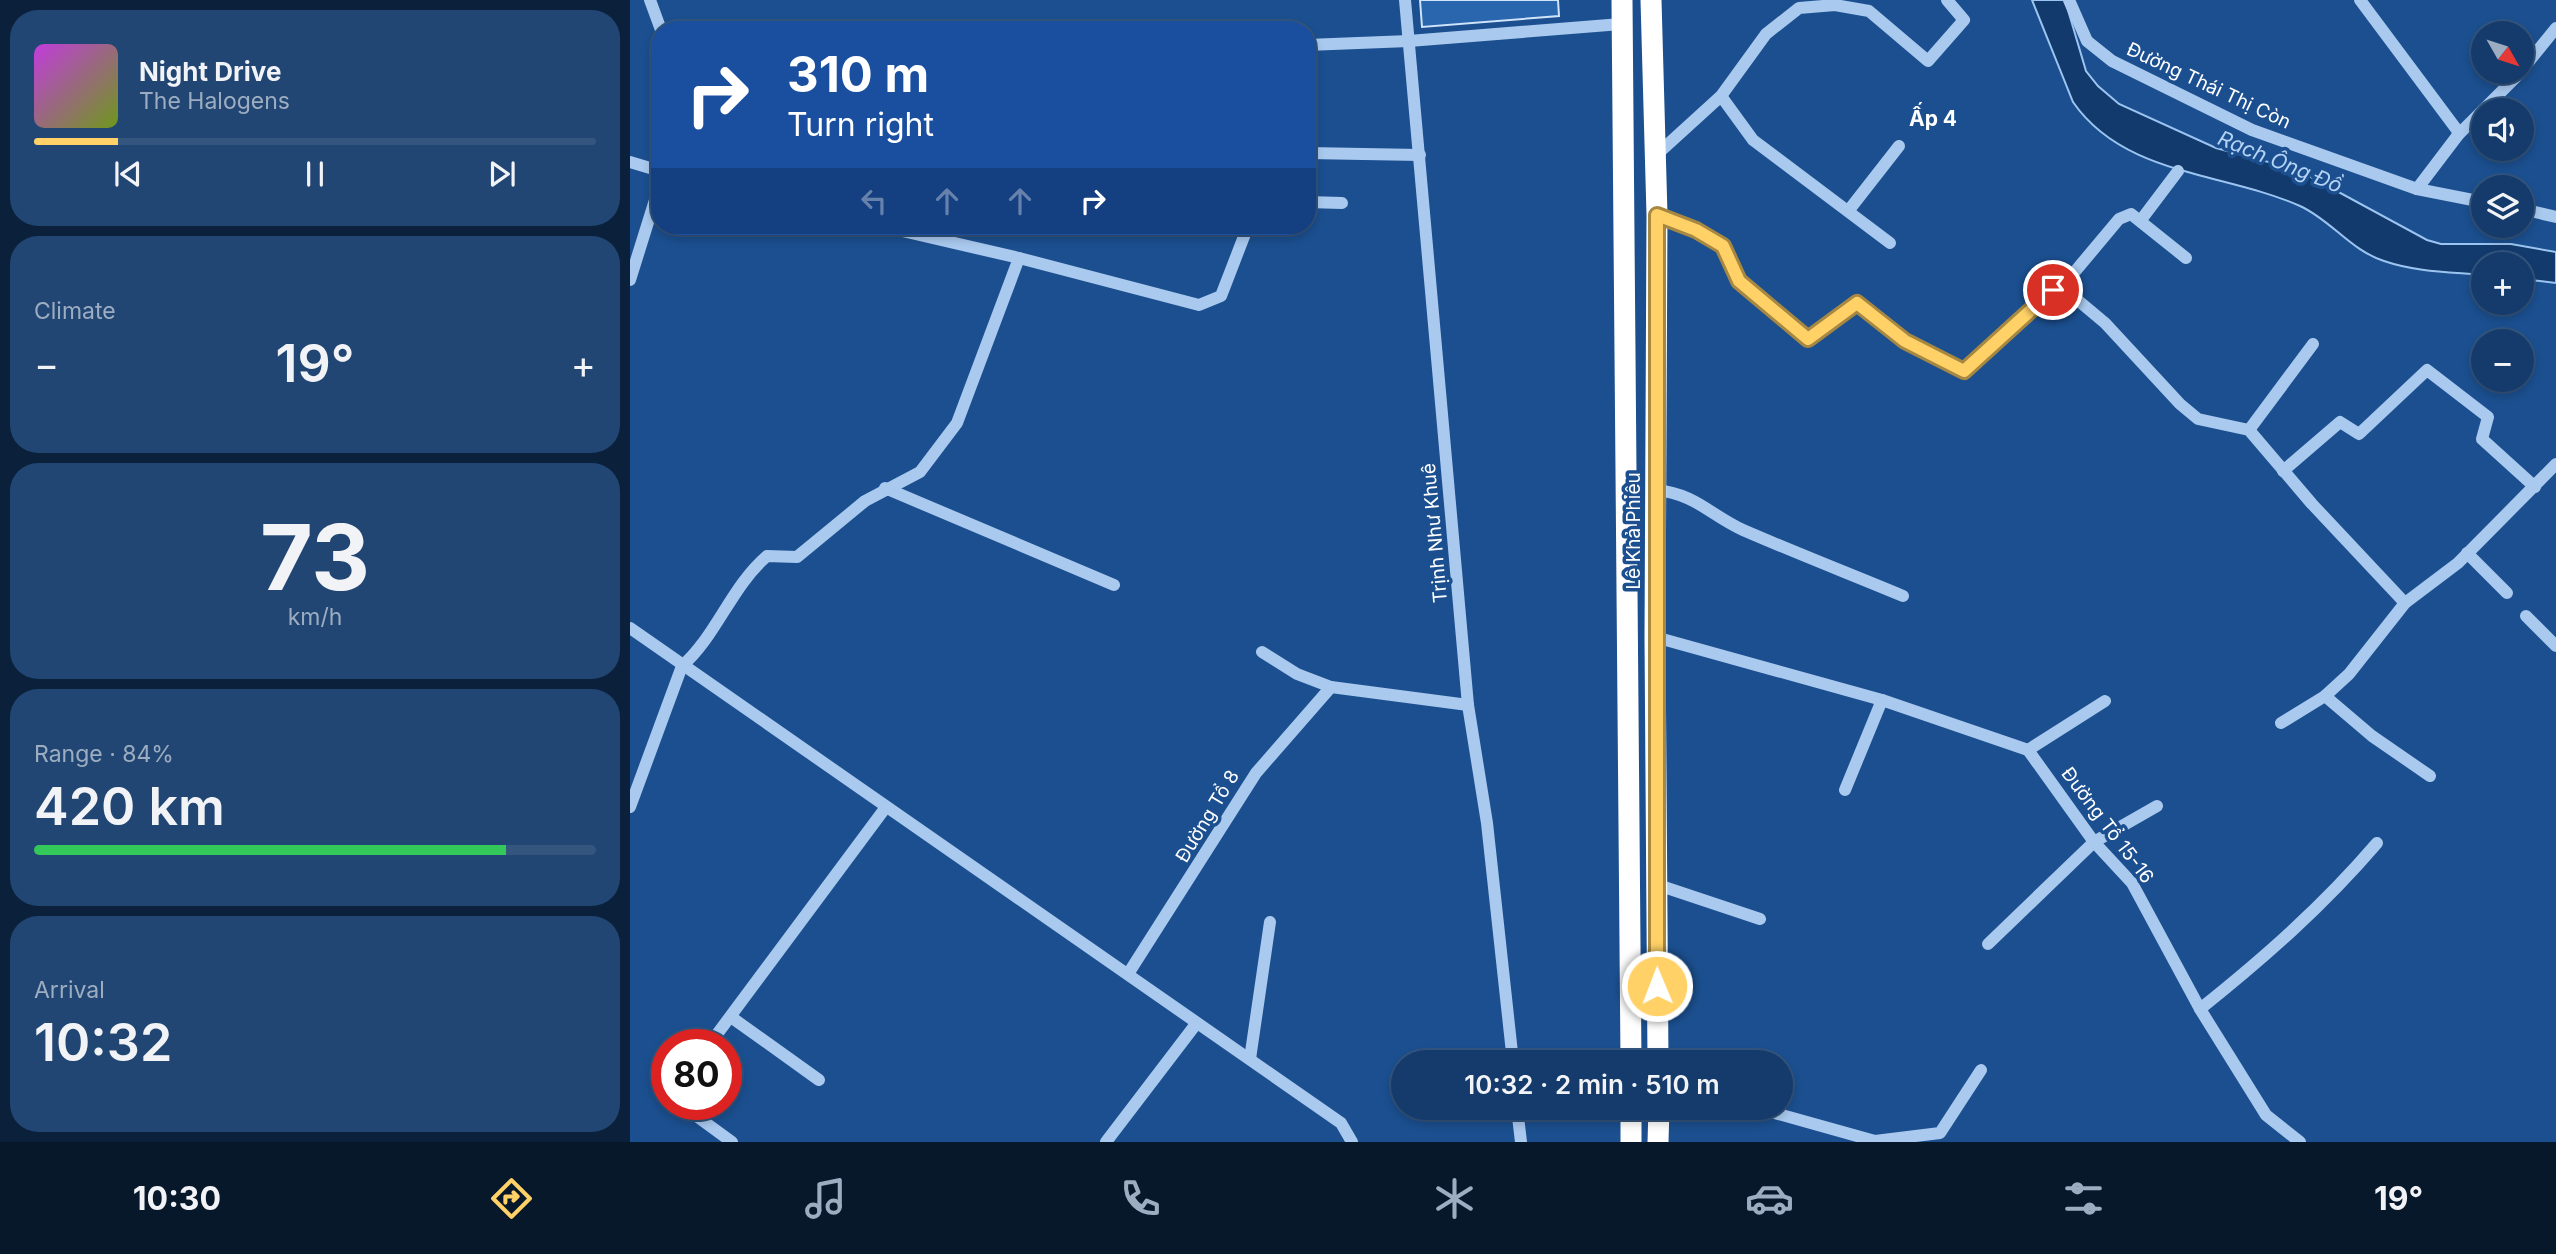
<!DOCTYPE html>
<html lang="en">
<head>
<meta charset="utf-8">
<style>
	body { margin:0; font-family:Inter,sans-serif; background:#214673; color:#f1f3f6; height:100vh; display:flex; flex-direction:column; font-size:26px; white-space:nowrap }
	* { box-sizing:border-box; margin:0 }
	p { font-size:23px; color:#9dadc1 }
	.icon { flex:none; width:38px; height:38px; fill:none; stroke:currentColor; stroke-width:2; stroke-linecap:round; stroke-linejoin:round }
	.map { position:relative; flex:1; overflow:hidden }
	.drawer { display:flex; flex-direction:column; gap:10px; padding:10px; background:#0b203b; width:630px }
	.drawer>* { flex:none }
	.hud { position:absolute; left:21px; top:21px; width:665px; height:214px; border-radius:28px; box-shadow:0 4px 10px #0003,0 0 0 2px #33557e; background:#1a4fa0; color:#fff; overflow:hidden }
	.needle { width:46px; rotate:129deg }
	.buttons { position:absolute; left:1841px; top:21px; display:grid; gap:14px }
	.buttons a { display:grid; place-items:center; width:63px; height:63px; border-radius:50%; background:#143b6b; box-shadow:0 4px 10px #0003,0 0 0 2px #33557e; font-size:35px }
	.speed { position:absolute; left:21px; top:1029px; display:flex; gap:14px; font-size:35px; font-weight:700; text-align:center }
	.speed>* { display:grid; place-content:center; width:91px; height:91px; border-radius:50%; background:#143b6b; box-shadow:0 4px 10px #0003,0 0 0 2px #33557e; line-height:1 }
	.speed .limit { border:10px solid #d22; background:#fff; color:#111 }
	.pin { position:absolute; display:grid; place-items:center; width:60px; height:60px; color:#fff; margin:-30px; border:4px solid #fff; border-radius:50%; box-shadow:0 2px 7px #0007 }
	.me { position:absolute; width:77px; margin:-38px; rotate:359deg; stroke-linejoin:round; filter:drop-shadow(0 0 5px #0008) }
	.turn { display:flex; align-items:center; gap:24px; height:147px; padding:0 21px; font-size:32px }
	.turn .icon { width:91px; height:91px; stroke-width:2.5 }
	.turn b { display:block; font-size:49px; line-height:60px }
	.lanes { display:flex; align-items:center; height:66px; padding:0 21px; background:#0003; justify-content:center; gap:35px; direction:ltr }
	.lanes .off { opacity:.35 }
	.big { font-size:52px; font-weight:600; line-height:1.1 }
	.drawer .tile { flex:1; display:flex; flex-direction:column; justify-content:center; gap:10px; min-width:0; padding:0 24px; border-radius:28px; background:#214673 }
	.drawer .dial { align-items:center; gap:0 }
	.dial b { font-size:91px; line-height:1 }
	.song { display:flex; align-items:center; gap:21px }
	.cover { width:84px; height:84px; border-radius:10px; background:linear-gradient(135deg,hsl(290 70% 55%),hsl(80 70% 35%)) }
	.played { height:7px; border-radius:4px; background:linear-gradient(90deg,#ffd166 15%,#33557e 15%) }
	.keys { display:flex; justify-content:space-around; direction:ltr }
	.heat { display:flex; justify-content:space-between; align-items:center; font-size:38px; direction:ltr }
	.charge { height:10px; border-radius:5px; background:linear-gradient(90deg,#34c759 84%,#33557e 0) }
	.trip { position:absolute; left:761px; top:1050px; width:402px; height:70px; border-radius:35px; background:#143b6b; box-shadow:0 4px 10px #0003,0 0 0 2px #33557e; font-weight:600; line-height:70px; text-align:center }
	.tabs { display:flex; height:112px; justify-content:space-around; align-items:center; background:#08182b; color:#9dadc1 }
	.tabs .icon { width:49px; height:49px }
	.tabs .current { color:#ffd166 }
	.tabs b { font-size:32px; color:#f1f3f6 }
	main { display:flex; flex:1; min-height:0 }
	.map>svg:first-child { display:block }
	.water { fill:#123a6d; stroke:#9cc4f0; stroke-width:2 }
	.building { fill:#2a66ad; stroke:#cfe3fa; stroke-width:2 }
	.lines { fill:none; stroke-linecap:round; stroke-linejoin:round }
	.minor { stroke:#a9c9ee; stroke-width:12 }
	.highway { stroke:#fff; stroke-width:21 }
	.route-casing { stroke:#a68842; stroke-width:18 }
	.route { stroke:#ffd166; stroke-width:12 }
	.labels { text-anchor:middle; stroke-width:7; stroke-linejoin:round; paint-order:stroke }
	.street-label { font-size:19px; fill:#fff; stroke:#1b4f8f }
	.neighbourhood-label { font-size:21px; font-weight:bold; fill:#fff; stroke:#1b4f8f }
	.water-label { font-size:21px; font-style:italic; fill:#b5d3f5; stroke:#1b4f8f }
</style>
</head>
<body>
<main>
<section class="drawer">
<div class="tile">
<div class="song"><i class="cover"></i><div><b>Night Drive</b><p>The Halogens</p></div></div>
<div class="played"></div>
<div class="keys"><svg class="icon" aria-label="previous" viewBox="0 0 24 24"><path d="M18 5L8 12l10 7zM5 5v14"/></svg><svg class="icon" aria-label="pause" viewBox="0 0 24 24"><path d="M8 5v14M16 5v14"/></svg><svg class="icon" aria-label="next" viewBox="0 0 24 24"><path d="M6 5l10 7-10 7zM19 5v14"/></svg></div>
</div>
<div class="tile"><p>Climate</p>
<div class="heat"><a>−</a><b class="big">19°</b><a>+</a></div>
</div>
<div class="tile dial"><b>73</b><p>km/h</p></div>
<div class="tile"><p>Range · 84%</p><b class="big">420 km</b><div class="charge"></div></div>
<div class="tile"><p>Arrival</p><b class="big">10:32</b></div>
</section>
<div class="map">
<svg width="1926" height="1142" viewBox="0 0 1926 1142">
	<rect width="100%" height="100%" fill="#1b4f8f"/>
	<path class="water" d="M 1402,0 L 1435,0 L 1456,71 L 1468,86 L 1489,104 L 1586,148 L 1668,170 L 1797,240 L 1811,244 L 1881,244 L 1926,252 L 1926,283 L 1892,279 L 1892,264 L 1853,264 L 1853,275 C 1820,272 1786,272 1754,261 C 1720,250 1701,220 1670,206 C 1594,172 1494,176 1443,102 Z"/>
	<path class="building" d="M 790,0 L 928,0 L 929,16 L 792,27 Z"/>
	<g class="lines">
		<g class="minor">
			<path d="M 20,0 L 31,30"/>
			<path d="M 775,0 L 838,705 L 857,823 L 883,1062"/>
			<path d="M 1439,0 L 1457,41 L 1482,61 L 1622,130 L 1787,189 L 1853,202"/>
			<path d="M 1730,0 L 1827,130 L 1828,135 L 1787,189"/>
			<path d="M 677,45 L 779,41 L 991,24"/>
			<path d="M 1892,70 L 1926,28"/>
			<path d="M 1091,96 L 1123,140 L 1260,243"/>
			<path d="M 1853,110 L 1891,72"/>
			<path d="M 1828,135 L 1853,110"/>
			<path d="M 677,153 L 790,155"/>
			<path d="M 1024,157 L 1091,96 L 1136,34 L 1169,8 L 1205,5 L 1239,11 L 1298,61 L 1334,20 L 1317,0"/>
			<path d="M 0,162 L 30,171"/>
			<path d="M 677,202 L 712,203"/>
			<path d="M 1892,209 L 1926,217"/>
			<path d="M 1219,210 L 1269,146"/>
			<path d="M 1027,215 L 1066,230 L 1093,245 L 1109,281 L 1178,339 L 1227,303 L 1275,341 L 1334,371 L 1423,290 L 1432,287 L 1475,323 L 1550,404 L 1568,419 L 1619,430 L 1682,504 L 1775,603"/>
			<path d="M 1511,220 L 1548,171"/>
			<path d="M 251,226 L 389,258 L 569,305 L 591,296 L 618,226"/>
			<path d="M 0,280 L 30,184"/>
			<path d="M 1432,287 L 1489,219 L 1501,214 L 1556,258"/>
			<path d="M 1619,430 L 1683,344"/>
			<path d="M 1653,471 L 1710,422 L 1729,434 L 1797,370 L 1858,417 L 1852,439 L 1905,487"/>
			<path d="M 255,488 L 484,585"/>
			<path d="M 1026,490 C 1066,494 1080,515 1113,530 C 1166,553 1220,574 1273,596"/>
			<path d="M 1837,553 L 1877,593"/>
			<path d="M 1896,616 L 1926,646"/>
			<path d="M 0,628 L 711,1123 L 722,1142"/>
			<path d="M 1025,637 L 1252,700 L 1398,750 L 1464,842 L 1502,883 L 1570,1009 L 1636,1115 L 1670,1142"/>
			<path d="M 632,652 L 667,674 L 701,687 L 838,705"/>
			<path d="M 1695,696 L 1742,736 L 1800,776"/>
			<path d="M 1651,723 L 1695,696 L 1719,674 L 1775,603 L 1828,563 L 1926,464"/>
			<path d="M 1398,750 L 1475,701"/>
			<path d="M 1215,790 L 1252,700"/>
			<path d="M 0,807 L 52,666 C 87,635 101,587 137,556 L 167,557 L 235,501 L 290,472 L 327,423 L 389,258"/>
			<path d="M 1025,884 L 1130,919"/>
			<path d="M 1358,944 L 1464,842 L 1527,806"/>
			<path d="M 498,974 L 626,773 L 701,687"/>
			<path d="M 1570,1009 C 1634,958 1693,906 1747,843"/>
			<path d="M 101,1017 L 189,1080"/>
			<path d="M 79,1045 L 256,807"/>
			<path d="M 620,1059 L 640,922"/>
			<path d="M 50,1104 L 102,1142"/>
			<path d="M 887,1108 L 891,1142"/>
			<path d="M 1127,1108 L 1245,1141 L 1310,1133 L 1351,1070"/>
			<path d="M 476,1142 L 566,1024"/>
		</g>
		<g class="highway">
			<path d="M 992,0 L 1001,1062"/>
			<path d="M 1021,0 L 1027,215 L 1025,637 L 1028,1062"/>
			<path d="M 1001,1108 L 1001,1142"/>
			<path d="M 1028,1142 L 1029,1108"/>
		</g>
	</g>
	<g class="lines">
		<g class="route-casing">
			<path id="route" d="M 1027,986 L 1027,215 L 1066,230 L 1093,246 L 1109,281 L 1178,339 L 1227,303 L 1275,341 L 1334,371 L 1423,290"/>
		</g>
		<use href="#route" class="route"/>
	</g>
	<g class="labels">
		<g class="street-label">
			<text transform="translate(1579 85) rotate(25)" y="7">Đường Thái Thị Còn</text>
			<text transform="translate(1003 531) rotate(-90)" y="7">Lê Khả Phiêu</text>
			<text transform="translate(804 533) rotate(-95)" y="7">Trịnh Như Khuê</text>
			<text transform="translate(577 816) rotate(-59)" y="7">Đường Tổ 8</text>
			<text transform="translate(1478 825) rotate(53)" y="7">Đường Tổ 15-16</text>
		</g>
		<g class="neighbourhood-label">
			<text x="1303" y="126">Ấp 4</text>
		</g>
		<g class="water-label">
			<text transform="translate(1650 162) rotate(22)" y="7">Rạch Ông Đồ</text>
		</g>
	</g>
</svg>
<div class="buttons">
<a><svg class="needle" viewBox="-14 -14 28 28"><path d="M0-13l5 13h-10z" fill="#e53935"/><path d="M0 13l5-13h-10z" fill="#9dadc1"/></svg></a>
<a><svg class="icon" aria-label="sound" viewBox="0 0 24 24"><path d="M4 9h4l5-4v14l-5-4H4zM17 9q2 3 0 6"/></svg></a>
<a><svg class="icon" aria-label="layers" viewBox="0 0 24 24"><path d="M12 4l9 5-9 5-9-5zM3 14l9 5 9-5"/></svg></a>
<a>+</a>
<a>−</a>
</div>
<div class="speed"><div class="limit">80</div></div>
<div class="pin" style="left:1423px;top:290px;background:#d93025"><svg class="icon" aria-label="arrive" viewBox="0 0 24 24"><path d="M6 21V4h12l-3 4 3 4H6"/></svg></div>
<svg class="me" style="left:1027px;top:986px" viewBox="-20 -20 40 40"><circle r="17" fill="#ffd166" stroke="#fff" stroke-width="3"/><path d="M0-11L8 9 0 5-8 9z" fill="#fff"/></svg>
<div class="trip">10:32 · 2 min · 510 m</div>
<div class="hud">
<div class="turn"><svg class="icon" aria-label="right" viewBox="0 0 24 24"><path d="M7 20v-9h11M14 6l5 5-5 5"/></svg><div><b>310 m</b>Turn right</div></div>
<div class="lanes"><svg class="icon off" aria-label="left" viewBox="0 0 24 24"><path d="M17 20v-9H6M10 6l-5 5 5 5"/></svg><svg class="icon off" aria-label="ahead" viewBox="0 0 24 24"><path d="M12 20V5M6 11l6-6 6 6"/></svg><svg class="icon off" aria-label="ahead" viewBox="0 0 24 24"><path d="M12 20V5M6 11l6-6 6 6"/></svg><svg class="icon" aria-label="right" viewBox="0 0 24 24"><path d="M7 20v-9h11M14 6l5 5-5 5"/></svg></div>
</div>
</div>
</main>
<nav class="tabs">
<b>10:30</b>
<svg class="icon current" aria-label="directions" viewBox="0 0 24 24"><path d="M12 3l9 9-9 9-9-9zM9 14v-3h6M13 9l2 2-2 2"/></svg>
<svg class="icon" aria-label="music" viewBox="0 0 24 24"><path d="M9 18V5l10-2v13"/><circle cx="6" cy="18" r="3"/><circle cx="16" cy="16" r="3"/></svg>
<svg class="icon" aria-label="phone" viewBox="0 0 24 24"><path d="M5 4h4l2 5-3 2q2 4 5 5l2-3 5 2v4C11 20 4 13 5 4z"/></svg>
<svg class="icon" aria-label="climate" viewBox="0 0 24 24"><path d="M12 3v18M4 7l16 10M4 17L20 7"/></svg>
<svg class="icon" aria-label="car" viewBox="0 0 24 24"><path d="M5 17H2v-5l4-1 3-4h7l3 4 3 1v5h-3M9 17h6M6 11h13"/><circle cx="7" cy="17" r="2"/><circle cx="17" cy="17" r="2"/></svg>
<svg class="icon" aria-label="filters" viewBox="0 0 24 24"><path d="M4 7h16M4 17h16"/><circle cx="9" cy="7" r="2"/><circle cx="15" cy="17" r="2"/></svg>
<b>19°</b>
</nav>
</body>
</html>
